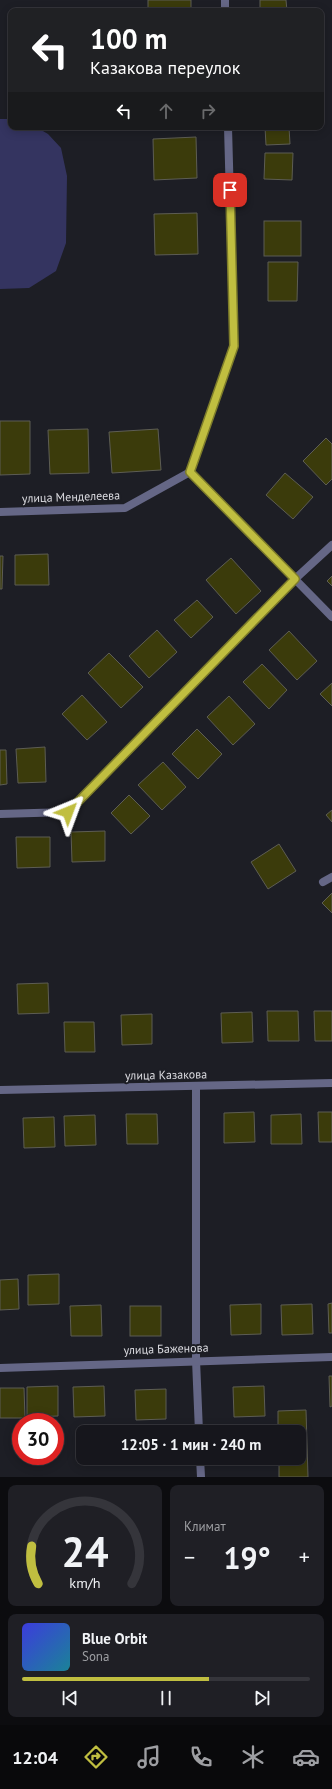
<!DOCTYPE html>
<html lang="ru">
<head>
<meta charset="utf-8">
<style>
	body { margin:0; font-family:"PT Sans",sans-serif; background:#1f1f25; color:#f1f3f6; height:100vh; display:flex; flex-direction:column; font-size:15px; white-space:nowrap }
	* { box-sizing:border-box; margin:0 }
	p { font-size:13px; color:#9e9fa3 }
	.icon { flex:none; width:22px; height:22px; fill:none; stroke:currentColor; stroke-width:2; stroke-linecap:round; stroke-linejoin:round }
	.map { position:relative; height:1477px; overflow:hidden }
	.side { display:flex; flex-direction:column; gap:8px; padding:8px; background:#0c0c0f; flex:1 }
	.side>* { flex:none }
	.guide { position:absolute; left:8px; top:8px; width:316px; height:122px; border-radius:8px; box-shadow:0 2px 10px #0003,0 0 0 1px #35353b; background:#202124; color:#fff; overflow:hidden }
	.speed { position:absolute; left:12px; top:1413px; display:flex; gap:8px; font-size:20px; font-weight:700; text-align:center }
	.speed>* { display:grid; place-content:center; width:52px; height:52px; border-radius:50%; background:#16161c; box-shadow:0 2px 10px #0003,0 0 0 1px #35353b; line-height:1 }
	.speed .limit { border:6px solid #d22; background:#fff; color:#111 }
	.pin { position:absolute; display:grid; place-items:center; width:34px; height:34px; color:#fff; margin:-17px; border-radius:8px; box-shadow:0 2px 6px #0006 }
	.me { position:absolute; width:44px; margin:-22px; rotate:44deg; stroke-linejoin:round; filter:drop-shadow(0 0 3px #0008) }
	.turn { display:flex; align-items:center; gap:14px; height:84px; padding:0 16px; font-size:18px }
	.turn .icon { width:52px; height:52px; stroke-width:2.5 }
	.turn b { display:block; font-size:28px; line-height:34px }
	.lanes { display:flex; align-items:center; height:38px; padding:0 16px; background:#0003; justify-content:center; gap:20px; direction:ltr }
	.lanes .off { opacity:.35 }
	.big { font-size:30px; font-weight:700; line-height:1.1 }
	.side .tile { flex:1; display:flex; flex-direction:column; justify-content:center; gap:6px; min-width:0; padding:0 14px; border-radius:8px; background:#1f1f25 }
	.side .dial { align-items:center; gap:0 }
	.dial svg { height:104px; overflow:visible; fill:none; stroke:#35353b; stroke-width:7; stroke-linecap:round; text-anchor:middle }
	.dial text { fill:#f1f3f6; stroke:none }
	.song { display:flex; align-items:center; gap:12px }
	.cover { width:48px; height:48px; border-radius:6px; background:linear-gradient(135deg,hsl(240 70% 55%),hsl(190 70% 35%)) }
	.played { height:4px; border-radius:2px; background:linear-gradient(90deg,#c0be40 65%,#35353b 65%) }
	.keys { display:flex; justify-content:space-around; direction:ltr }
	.heat { display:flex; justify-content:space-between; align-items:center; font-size:22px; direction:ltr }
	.side .tiles { flex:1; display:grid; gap:8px; grid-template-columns:1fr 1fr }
	.tile:last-child { grid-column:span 2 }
	.trip { position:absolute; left:76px; top:1425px; width:230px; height:40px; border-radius:8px; background:#16161c; box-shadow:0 2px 10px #0003,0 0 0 1px #35353b; font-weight:700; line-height:40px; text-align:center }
	.tab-bar { display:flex; height:64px; justify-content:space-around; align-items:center; background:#09090b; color:#9e9fa3 }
	.tab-bar .icon { width:28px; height:28px }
	.tab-bar .active { color:#c0be40 }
	.tab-bar b { font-size:18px; color:#f1f3f6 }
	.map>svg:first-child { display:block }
	.green { fill:#343460 }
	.building { fill:#3b3b0b; stroke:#5d5d54 }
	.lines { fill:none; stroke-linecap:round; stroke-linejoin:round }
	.street { stroke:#656786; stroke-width:8 }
	.route-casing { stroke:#7d7c2a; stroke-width:10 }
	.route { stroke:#c0be40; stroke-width:7 }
	.labels { text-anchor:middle; stroke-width:4; stroke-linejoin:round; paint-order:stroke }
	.street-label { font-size:12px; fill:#dcdce1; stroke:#1d1e25 }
</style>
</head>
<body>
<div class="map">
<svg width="332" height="1477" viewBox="0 0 332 1477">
	<rect width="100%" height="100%" fill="#1d1e25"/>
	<path class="green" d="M 0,119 L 11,119 L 11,127 L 36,127 L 48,134 L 61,148 L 67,176 L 66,243 L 56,271 L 29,288 L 0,289 Z"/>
	<g class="building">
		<rect x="148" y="0" width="43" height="11"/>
		<path d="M 260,0 L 286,0 L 287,11 L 260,11 Z"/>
		<path d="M 265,127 L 289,127 L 290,144 L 266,145 Z"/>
		<path d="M 196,137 L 197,178 L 154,180 L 153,139 Z"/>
		<path d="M 265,153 L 293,153 L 292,180 L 264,179 Z"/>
		<path d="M 197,213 L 198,254 L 155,255 L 154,214 Z"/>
		<rect x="264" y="221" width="37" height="35"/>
		<path d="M 268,262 L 298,262 L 297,301 L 268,301 Z"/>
		<path d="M 0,421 L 30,421 L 30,474 L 0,475 Z"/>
		<path d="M 88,429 L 89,473 L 50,474 L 48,430 Z"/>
		<path d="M 158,429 L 161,470 L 112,473 L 109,432 Z"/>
		<path d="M 326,438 L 332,444 L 332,479 L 326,485 L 303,461 Z"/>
		<path d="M 285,473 L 313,497 L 293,519 L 266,495 Z"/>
		<path d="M 48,554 L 49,585 L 15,585 L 15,555 Z"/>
		<path d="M 0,556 L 3,556 L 2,589 L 0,589 Z"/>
		<path d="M 231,558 L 261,591 L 236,614 L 206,580 Z"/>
		<path d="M 332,576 L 332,586 L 327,581 Z"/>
		<path d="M 197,600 L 213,617 L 191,638 L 174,620 Z"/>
		<path d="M 157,630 L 177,652 L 149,678 L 129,656 Z"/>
		<path d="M 289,631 L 317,661 L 297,680 L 269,650 Z"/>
		<path d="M 109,653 L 143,687 L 121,708 L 88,673 Z"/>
		<path d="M 262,664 L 287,690 L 269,709 L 243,682 Z"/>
		<path d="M 332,683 L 332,706 L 320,694 Z"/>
		<path d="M 82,695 L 107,722 L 87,740 L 62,714 Z"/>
		<path d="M 229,696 L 255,724 L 233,745 L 207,717 Z"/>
		<path d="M 197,729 L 222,754 L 198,779 L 172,754 Z"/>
		<path d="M 45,747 L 46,782 L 18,783 L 16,749 Z"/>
		<path d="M 0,750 L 6,750 L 7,784 L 0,785 Z"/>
		<path d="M 163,762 L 186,787 L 162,810 L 138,785 Z"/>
		<path d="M 129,795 L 150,816 L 131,834 L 111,813 Z"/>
		<path d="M 332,810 L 332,822 L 326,815 Z"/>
		<path d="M 105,831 L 105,861 L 72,862 L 71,832 Z"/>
		<path d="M 16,837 L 50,837 L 50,867 L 17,868 Z"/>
		<path d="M 279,844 L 296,871 L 268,889 L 251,862 Z"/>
		<path d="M 332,893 L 332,913 L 322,903 Z"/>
		<path d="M 48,983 L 49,1013 L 18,1014 L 17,984 Z"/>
		<path d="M 267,1011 L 298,1011 L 299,1041 L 268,1041 Z"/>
		<path d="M 314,1011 L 332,1011 L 332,1041 L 315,1041 Z"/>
		<path d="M 252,1012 L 253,1042 L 222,1043 L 221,1013 Z"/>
		<path d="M 152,1014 L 152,1044 L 122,1045 L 121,1015 Z"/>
		<path d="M 64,1022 L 94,1022 L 95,1052 L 65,1052 Z"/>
		<path d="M 254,1112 L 255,1142 L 224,1143 L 224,1113 Z"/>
		<path d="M 318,1112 L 332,1112 L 332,1142 L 319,1142 Z"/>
		<path d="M 126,1114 L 157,1114 L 158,1144 L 127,1144 Z"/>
		<path d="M 301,1114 L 302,1144 L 271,1144 L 271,1115 Z"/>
		<path d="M 95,1115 L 96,1145 L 65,1146 L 64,1116 Z"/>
		<path d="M 54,1117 L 55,1147 L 24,1148 L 23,1118 Z"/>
		<path d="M 59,1274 L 59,1304 L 28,1305 L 28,1275 Z"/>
		<path d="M 18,1279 L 19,1309 L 0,1310 L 0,1280 Z"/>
		<path d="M 332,1303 L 332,1333 L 329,1333 L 328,1304 Z"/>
		<path d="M 261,1304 L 261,1334 L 231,1335 L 230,1305 Z"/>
		<path d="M 312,1304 L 313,1334 L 282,1335 L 281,1305 Z"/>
		<path d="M 101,1305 L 102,1336 L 71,1336 L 70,1306 Z"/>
		<rect x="130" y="1306" width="31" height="30"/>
		<path d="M 329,1376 L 332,1376 L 332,1406 L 330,1407 Z"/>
		<path d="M 58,1386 L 58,1416 L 27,1417 L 27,1387 Z"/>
		<path d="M 104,1386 L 105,1416 L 74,1417 L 73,1387 Z"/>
		<path d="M 264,1386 L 265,1416 L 234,1417 L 233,1387 Z"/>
		<path d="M 0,1388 L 24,1388 L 25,1418 L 0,1418 Z"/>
		<path d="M 166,1389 L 166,1419 L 136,1420 L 135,1390 Z"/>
		<path d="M 306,1410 L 308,1477 L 279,1477 L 279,1458 L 299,1458 L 299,1432 L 278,1432 L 278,1411 Z"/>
	</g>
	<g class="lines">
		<g class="street">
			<path d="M 225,0 L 225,11"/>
			<path d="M 190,472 L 332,617"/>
			<path d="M 0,512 L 125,508 L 190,472 L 234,346 L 228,127"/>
			<path d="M 0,814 L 68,812 L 295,579 L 332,545"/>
			<path d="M 323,882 L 332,877"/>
			<path d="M 196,1086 L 196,1360 L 199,1432"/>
			<path d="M 0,1090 L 332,1083"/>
			<path d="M 0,1368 L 332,1357"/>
			<path d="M 200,1458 L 201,1477"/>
		</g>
	</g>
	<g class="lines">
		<g class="route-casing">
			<path id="route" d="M 68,812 L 295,579 L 190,472 L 234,346 L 230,190"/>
		</g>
		<use href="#route" class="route"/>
	</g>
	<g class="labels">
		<g class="street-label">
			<text transform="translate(71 497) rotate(-2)" y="4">улица Менделеева</text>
			<text transform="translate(166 1075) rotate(-1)" y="4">улица Казакова</text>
			<text transform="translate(166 1349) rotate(-2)" y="4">улица Баженова</text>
		</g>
	</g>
</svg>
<div class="speed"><div class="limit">30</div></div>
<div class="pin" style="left:230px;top:190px;background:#d93025"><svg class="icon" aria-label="arrive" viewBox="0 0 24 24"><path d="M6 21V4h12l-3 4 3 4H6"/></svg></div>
<svg class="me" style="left:68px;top:812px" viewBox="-20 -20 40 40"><path d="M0-17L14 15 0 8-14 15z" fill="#c0be40" stroke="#fff" stroke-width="4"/></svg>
<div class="trip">12:05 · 1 мин · 240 m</div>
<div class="guide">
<div class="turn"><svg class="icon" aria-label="left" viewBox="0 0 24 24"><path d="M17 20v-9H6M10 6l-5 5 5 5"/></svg><div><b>100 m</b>Казакова переулок</div></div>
<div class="lanes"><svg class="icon" aria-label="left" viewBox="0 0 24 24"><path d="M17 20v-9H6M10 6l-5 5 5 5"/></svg><svg class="icon off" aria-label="ahead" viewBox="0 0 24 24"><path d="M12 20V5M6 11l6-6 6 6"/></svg><svg class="icon off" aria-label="right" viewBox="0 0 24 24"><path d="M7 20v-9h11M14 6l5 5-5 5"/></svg></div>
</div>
</div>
<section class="side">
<div class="tiles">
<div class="tile dial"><svg viewBox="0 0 100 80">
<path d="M14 69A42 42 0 1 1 86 69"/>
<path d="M14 69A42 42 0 0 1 9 40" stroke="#c0be40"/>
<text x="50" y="56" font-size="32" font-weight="700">24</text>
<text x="50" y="72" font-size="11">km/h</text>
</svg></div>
<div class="tile"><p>Климат</p>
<div class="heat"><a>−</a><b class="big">19°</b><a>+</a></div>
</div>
<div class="tile">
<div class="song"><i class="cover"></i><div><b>Blue Orbit</b><p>Sona</p></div></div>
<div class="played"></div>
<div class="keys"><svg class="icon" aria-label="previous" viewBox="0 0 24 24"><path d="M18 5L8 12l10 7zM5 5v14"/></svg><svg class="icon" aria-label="pause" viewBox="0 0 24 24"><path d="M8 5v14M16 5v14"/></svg><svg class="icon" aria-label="next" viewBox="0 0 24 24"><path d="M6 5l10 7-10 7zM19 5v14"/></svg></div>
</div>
</div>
</section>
<nav class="tab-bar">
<b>12:04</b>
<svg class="icon active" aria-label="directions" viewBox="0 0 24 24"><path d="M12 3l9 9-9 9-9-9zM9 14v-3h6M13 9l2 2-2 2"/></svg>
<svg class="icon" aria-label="music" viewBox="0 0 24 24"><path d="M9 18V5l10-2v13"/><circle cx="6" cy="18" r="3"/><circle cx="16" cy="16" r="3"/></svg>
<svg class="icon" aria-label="phone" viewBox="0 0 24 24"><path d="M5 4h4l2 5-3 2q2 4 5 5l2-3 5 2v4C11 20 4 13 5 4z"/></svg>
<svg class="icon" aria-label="climate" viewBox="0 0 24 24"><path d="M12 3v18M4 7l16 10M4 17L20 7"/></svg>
<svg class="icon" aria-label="car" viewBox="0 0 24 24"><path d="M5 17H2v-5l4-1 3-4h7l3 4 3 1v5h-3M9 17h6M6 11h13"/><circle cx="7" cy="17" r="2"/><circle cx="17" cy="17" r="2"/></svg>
</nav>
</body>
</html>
